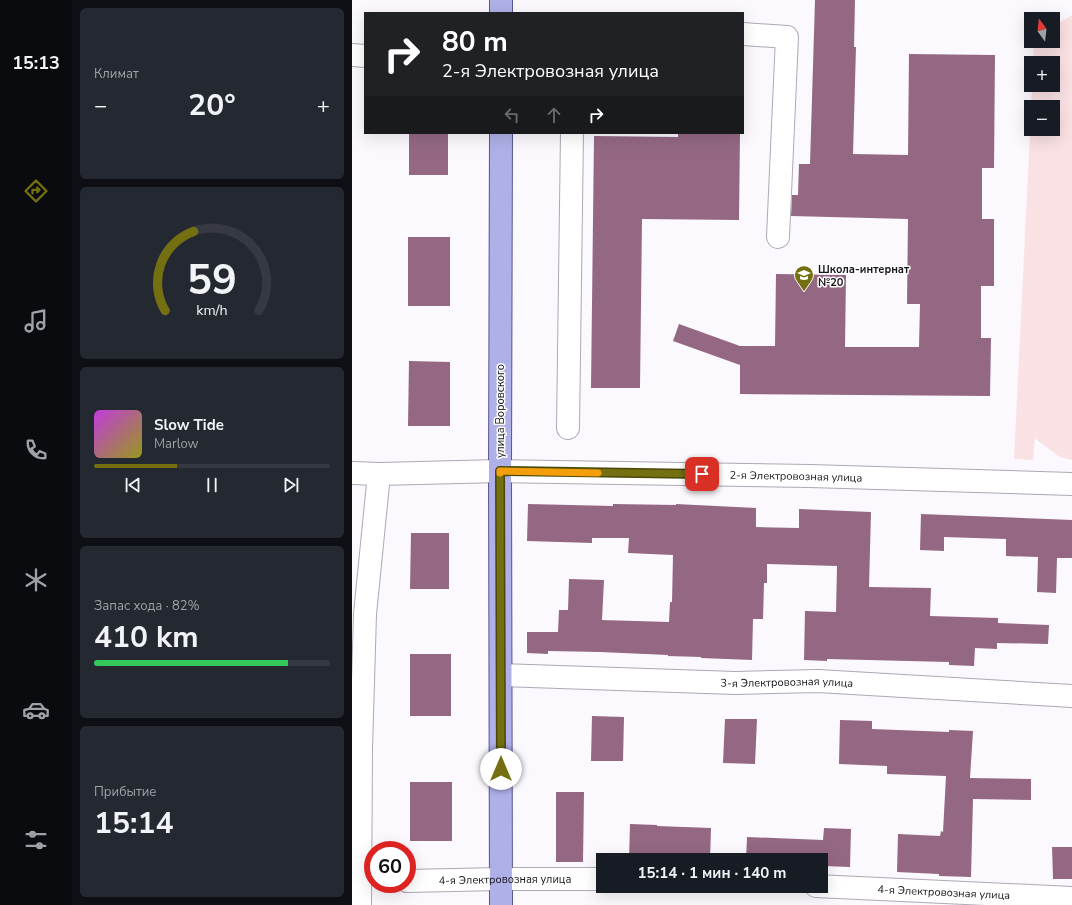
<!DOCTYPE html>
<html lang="ru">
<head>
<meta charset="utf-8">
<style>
	body { margin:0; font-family:"Nunito Sans",sans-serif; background:#242831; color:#f1f3f6; height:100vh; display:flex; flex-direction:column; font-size:15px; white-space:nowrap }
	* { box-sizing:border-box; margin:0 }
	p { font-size:13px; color:#9ea1a6 }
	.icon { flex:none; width:22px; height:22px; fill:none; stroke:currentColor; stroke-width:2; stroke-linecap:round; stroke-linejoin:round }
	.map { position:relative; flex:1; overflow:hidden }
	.details { display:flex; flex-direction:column; gap:8px; padding:8px; background:#0d0f14; width:280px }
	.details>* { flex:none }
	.guide { position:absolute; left:12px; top:12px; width:380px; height:122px; border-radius:0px; box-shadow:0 4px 16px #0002; background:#202124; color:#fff; overflow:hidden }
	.needle { width:26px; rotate:345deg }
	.buttons { position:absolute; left:672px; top:12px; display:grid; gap:8px }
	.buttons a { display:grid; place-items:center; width:36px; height:36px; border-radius:0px; background:#171b24; box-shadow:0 4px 16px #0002; font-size:20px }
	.speed { position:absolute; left:12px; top:841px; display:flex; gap:8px; font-size:20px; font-weight:700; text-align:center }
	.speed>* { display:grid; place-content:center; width:52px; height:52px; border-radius:50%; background:#171b24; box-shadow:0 4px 16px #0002; line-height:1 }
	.speed .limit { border:6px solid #d22; background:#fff; color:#111 }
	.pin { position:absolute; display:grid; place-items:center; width:34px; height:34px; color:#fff; margin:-17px; border-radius:8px; box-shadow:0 2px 6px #0006 }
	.me { position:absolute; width:44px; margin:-22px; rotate:0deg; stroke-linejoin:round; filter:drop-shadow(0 0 3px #0008) }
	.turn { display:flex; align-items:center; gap:14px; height:84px; padding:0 12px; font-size:18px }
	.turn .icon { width:52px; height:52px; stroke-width:2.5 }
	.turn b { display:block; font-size:28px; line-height:34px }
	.lanes { display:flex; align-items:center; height:38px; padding:0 12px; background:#0003; justify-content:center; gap:20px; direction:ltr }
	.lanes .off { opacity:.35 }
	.big { font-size:30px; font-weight:700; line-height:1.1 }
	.details .widget { flex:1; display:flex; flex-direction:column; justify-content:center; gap:6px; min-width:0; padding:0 14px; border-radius:6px; background:#242831 }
	.details .dial { align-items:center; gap:0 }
	.dial svg { height:104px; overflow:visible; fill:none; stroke:#363941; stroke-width:7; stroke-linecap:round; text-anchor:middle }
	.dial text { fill:#f1f3f6; stroke:none }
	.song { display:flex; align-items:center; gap:12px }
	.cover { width:48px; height:48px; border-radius:6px; background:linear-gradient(135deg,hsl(290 70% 55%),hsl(60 70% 35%)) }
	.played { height:4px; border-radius:2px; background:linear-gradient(90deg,#746f10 35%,#363941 35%) }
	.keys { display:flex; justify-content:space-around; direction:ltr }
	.heat { display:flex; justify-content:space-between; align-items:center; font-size:22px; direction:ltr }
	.charge { height:6px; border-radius:3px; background:linear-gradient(90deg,#34c759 82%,#363941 0) }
	.trip { position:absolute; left:244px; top:853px; width:232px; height:40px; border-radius:0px; background:#171b24; box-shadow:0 4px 16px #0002; font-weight:700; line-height:40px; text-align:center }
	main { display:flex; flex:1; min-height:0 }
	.menu { display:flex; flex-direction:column; width:72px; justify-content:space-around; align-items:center; background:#090b0e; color:#9ea1a6 }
	.menu .icon { width:28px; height:28px }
	.menu .current { color:#746f10 }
	.menu b { font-size:18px; color:#f1f3f6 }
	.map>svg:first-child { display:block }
	.green { fill:#fae1e3 }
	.building { fill:#946883 }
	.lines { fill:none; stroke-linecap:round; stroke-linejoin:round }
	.minor-casing { stroke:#afa7b5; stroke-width:24 }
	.major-casing { stroke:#565795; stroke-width:24 }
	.minor { stroke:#fff; stroke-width:22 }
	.major { stroke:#aeb0e7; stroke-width:22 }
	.route-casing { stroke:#4b480a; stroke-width:10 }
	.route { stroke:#746f10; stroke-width:7 }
	.slow { stroke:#f59e0b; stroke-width:7 }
	.labels { text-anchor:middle; stroke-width:3; stroke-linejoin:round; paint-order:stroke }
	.poi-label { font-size:11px; font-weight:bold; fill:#18151a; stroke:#fff; text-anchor:start }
	.street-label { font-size:11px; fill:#18151a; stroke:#fff }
</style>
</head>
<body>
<main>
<nav class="menu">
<b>15:13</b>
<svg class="icon current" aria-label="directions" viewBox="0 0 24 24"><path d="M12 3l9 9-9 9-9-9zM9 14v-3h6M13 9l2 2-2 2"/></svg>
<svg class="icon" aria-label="music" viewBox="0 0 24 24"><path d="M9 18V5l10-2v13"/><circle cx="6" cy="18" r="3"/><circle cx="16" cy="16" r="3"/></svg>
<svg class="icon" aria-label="phone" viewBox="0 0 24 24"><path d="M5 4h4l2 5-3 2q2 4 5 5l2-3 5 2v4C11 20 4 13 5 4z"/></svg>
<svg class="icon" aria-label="climate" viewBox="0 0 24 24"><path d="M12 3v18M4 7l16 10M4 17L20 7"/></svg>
<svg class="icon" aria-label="car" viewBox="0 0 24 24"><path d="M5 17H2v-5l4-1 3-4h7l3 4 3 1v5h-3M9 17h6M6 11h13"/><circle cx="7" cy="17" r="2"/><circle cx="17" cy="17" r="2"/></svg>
<svg class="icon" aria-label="filters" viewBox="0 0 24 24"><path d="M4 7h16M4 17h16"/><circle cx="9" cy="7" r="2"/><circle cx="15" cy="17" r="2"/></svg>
</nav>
<section class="details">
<div class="widget"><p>Климат</p>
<div class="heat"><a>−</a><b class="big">20°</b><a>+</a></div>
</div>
<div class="widget dial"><svg viewBox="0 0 100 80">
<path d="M14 69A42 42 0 1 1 86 69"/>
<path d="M14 69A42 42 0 0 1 36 8" stroke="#746f10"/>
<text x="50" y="56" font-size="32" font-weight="700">59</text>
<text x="50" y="72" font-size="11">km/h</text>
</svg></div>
<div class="widget">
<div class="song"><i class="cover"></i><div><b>Slow Tide</b><p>Marlow</p></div></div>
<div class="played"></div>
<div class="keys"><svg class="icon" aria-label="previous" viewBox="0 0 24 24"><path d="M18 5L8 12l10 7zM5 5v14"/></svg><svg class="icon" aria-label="pause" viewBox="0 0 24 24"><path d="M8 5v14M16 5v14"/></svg><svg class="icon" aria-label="next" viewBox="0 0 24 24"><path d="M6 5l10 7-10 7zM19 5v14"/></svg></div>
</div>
<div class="widget"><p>Запас хода · 82%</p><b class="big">410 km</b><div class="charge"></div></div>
<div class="widget"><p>Прибытие</p><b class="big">15:14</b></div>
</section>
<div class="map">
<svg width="720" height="905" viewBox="0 0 720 905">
	<rect width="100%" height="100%" fill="#fbf8fe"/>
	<path class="green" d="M 720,15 L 720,460 L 708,457 L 685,440 L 683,436 L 681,460 L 662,459 L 679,113 L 679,129 L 701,129 L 701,107 L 679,107 L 680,85 L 701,85 L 701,63 L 681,63 L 682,41 L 701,41 L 701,29 L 705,24 Z"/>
	<g class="building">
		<path d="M 463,0 L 503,0 L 502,47 L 504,47 L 501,154 L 556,155 L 557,54 L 643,55 L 642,168 L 630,168 L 630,219 L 642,219 L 642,286 L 629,286 L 629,338 L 639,338 L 638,396 L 388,394 L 388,365 L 321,341 L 327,324 L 388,346 L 423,346 L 424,274 L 494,275 L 493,347 L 567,347 L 568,304 L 555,304 L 556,219 L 439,216 L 440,195 L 446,195 L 447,164 L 458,164 Z"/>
		<rect x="57" y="133" width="39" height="42"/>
		<path d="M 326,133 L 388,133 L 387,220 L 290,219 L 288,388 L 239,388 L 242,136 L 326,137 Z"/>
		<rect x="56" y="237" width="42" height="69"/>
		<path d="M 57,361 L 98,362 L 98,426 L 56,426 Z"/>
		<path d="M 176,504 L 261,506 L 261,504 L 324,505 L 324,504 L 404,508 L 404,527 L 447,528 L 447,509 L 519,512 L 517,587 L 579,588 L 578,616 L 646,618 L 646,623 L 697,625 L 696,644 L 645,643 L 645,649 L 623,648 L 622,666 L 597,665 L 597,662 L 475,659 L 475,661 L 452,660 L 453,611 L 484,612 L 485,566 L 415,564 L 415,583 L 412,583 L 411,619 L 401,619 L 400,660 L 349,658 L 349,657 L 316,656 L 316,655 L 248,652 L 196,651 L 196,654 L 175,653 L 175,632 L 206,632 L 207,610 L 216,610 L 217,579 L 252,580 L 250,620 L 317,622 L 318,602 L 320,602 L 321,555 L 276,553 L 277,538 L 240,538 L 240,543 L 175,541 Z"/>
		<path d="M 569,514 L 720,520 L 720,558 L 705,558 L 704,593 L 685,592 L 686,557 L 654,556 L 654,539 L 592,537 L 592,551 L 568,550 Z"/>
		<path d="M 59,533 L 97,533 L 97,589 L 58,589 Z"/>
		<rect x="58" y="654" width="41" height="62"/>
		<path d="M 240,716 L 272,717 L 271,761 L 239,761 Z"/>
		<path d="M 373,719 L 405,719 L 403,764 L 371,763 Z"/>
		<path d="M 488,720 L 520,721 L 520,729 L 597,732 L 597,730 L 621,731 L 618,778 L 679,779 L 679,800 L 621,799 L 619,877 L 587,876 L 587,874 L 545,872 L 546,834 L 588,836 L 589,831 L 591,832 L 594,776 L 535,774 L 535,766 L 487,764 Z"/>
		<rect x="58" y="782" width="42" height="59"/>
		<path d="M 204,792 L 232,792 L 231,862 L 204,862 Z"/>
		<path d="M 278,824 L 305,825 L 305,826 L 359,828 L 358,860 L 277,860 Z"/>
		<path d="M 472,828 L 499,829 L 498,867 L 471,866 L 471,860 L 394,860 L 395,837 L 471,840 Z"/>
		<path d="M 700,847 L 720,847 L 720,879 L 701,879 Z"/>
	</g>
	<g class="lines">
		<g class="minor-casing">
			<g id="minor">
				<path d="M 391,34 L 435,37 L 426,237"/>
				<path d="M 0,55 L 13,56"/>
				<path d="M 216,428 L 220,133"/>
				<path id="s1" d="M 0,473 L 27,474 L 148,471 L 458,476 L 720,484"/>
				<path id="s2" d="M 149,675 L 383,683 L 466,681 L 720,696"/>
				<path id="s3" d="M 55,881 L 149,879 L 251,879"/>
				<path id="s4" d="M 464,886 L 720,898"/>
				<path d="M 8,905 L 9,749 L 13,614 L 27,474"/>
			</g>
		</g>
		<g class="major-casing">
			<g id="major">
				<path d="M 149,13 L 149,0"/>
				<path d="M 149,133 L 148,471 L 149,905"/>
			</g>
		</g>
		<use href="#minor" class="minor"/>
		<use href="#major" class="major"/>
	</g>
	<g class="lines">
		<g class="route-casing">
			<path id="route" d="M 149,769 L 148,471 L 350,474"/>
		</g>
		<use href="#route" class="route"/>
		<path class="slow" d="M 148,473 L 148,471 L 246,473"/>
	</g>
	<defs>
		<g id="school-pin" transform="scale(1)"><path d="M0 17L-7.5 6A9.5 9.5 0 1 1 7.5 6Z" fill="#746f10" stroke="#fff"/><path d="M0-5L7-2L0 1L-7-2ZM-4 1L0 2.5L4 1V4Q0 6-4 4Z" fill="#fff"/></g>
	</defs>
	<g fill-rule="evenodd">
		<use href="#school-pin" x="452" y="275"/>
	</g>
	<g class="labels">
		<g class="poi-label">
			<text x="466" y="273">Школа-интернат<tspan x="466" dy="13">№20</tspan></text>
		</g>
		<g class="street-label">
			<text transform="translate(148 411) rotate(-90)" y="4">улица Воровского</text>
			<text dy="4" stroke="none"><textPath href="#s1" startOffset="444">2-я Электровозная улица</textPath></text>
			<text dy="4" stroke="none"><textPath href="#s2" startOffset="286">3-я Электровозная улица</textPath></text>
			<text dy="4" stroke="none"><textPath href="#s3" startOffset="98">4-я Электровозная улица</textPath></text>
			<text dy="4" stroke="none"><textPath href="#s4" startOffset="128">4-я Электровозная улица</textPath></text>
		</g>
	</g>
</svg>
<div class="buttons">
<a><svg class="needle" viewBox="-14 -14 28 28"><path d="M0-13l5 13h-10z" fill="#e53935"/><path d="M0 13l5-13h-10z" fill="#9ea1a6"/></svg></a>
<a>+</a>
<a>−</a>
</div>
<div class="speed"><div class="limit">60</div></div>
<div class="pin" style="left:350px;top:474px;background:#d93025"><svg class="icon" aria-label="arrive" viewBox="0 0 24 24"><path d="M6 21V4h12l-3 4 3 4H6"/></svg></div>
<svg class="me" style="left:149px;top:769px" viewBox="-20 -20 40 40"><circle r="19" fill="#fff"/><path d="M0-13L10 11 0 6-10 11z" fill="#746f10"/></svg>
<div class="trip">15:14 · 1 мин · 140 m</div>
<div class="guide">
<div class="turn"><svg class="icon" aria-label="right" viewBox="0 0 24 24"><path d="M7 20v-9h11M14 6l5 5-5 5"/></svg><div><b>80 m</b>2-я Электровозная улица</div></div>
<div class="lanes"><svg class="icon off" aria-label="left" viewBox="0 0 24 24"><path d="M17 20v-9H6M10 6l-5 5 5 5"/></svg><svg class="icon off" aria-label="ahead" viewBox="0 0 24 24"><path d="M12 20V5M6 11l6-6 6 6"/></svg><svg class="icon" aria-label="right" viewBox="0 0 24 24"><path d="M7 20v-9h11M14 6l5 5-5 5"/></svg></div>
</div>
</div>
</main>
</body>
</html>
